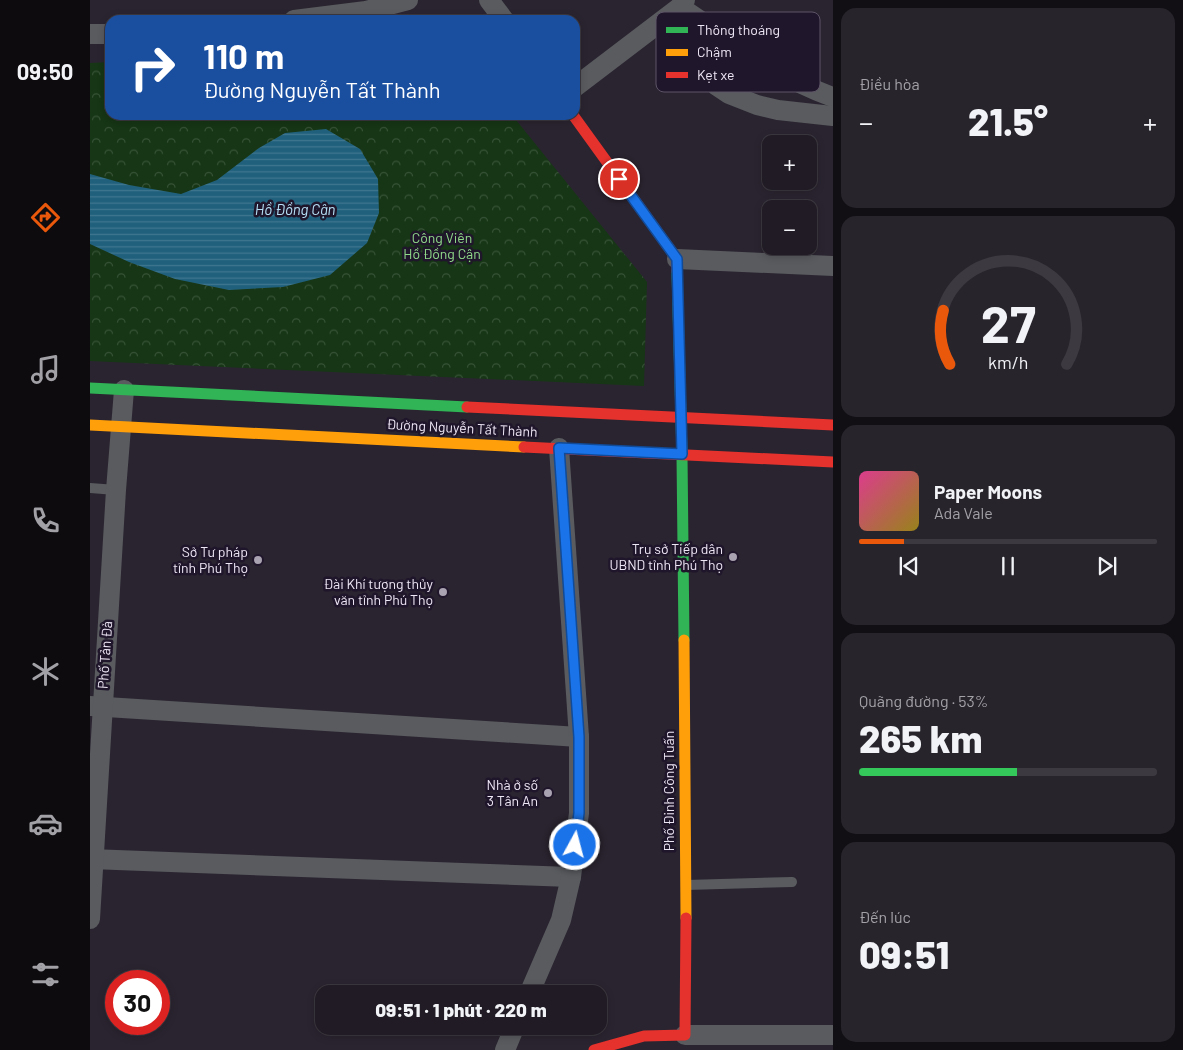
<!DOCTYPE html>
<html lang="vi">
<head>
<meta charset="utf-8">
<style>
	body { margin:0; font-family:Barlow,sans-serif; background:#28242c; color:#f1f3f6; height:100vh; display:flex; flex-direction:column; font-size:19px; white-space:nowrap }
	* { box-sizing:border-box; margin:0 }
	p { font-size:16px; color:#a2a1a6 }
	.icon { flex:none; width:28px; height:28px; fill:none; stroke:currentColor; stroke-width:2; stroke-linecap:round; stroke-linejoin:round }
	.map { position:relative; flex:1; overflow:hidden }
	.details { display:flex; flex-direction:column; gap:8px; padding:8px; background:#120f14; width:350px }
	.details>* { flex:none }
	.banner { position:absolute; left:15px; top:15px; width:475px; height:105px; border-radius:15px; box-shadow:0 2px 8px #0003,0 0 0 1px #3d3941; background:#1a4fa0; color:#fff; overflow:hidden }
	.controls { position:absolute; left:672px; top:135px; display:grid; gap:10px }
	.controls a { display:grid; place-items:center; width:55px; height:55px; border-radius:10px; background:#201b24; box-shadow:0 2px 8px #0003,0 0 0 1px #3d3941; font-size:25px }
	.speed { position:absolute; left:15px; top:970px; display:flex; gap:10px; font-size:25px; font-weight:700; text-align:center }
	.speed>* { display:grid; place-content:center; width:65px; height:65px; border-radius:50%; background:#201b24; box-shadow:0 2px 8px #0003,0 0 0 1px #3d3941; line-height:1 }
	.speed .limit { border:8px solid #d22; background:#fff; color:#111 }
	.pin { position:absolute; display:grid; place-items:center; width:42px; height:42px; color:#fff; margin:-21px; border:2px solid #fff; border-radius:50%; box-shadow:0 1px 5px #0007 }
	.me { position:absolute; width:55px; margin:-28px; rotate:7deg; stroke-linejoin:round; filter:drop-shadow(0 0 4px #0008) }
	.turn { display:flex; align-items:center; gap:18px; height:105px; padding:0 15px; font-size:22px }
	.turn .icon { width:65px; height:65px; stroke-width:2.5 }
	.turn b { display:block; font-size:35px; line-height:42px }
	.big { font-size:38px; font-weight:800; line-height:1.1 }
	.details .widget { flex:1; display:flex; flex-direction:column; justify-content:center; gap:8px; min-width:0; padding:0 18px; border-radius:15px; background:#28242c }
	.details .dial { align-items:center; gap:0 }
	.dial svg { height:130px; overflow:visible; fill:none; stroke:#3d3941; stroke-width:7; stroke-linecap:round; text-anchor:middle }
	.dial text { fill:#f1f3f6; stroke:none }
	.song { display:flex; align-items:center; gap:15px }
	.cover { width:60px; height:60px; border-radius:8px; background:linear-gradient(135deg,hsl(330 70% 55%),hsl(50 70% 35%)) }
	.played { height:5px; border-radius:2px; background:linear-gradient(90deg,#ea580c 15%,#3d3941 15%) }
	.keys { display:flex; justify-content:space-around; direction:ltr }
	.heat { display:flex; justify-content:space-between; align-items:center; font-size:28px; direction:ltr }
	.charge { height:8px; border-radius:4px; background:linear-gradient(90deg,#34c759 53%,#3d3941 0) }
	.trip { position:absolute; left:225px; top:985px; width:292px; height:50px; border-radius:15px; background:#201b24; box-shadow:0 2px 8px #0003,0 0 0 1px #3d3941; font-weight:800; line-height:50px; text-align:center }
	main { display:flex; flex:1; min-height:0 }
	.tab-bar { display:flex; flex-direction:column; width:90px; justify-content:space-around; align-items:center; background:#0d0b0e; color:#a2a1a6 }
	.tab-bar .icon { width:35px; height:35px }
	.tab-bar .on { color:#ea580c }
	.tab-bar b { font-size:22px; color:#f1f3f6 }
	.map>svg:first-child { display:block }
	.park { fill:url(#park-crowns) }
	.water { fill:url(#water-rules) }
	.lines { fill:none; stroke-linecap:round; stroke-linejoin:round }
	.lane { stroke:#595b5f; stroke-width:10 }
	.street { stroke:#595b5f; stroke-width:20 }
	.fast { stroke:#30b455; stroke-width:11 }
	.slow { stroke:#ff9f0a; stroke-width:11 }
	.jam { stroke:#e5322d; stroke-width:11 }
	.route-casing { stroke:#114b97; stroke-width:12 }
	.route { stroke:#1a73e8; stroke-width:9 }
	.poi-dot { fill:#a9a2b0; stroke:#20162b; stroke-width:2 }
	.labels { text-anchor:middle; stroke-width:5; stroke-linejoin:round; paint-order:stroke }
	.park-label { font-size:14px; fill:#90db8a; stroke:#20162b }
	.street-label { font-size:14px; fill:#ede6f5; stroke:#20162b }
	.poi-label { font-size:14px; fill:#ede6f5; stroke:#20162b; text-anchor:end }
	.water-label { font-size:15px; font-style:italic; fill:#b5e0f6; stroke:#20162b }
	.key { fill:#20162b; stroke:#5e5468; stroke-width:1 }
	.key-label { font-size:14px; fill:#ede6f5 }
</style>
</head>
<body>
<main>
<nav class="tab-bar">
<b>09:50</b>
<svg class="icon on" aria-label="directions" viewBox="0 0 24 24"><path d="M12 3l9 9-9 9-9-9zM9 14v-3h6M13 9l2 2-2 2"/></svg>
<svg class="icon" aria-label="music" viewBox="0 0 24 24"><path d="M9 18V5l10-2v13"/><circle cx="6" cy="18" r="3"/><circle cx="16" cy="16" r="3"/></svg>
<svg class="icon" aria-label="phone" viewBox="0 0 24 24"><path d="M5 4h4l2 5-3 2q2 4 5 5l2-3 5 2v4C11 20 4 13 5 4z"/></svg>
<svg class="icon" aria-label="climate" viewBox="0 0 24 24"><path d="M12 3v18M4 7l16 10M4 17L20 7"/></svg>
<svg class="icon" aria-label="car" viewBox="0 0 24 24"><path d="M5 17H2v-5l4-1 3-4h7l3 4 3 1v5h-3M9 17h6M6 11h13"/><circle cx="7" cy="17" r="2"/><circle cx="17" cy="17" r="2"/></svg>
<svg class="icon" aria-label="filters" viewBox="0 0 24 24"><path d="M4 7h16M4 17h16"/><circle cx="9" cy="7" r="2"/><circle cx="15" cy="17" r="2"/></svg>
</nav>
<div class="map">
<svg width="743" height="1050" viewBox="0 0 743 1050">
	<defs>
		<pattern id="park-crowns" width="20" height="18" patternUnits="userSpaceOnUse" patternTransform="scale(1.25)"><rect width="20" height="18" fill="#163615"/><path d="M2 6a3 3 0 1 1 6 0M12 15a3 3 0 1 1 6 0" fill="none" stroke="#385338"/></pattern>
		<pattern id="water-rules" width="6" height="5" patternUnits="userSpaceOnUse" patternTransform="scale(1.25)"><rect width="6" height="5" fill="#20607c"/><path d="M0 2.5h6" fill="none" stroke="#41778f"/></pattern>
	</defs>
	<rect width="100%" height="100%" fill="#2a2430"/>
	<path class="park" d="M 20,62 L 20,115 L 422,115 L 557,282 L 554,386 L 0,361 L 0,63 Z"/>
	<path class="water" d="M 236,129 L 270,149 L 288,179 L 289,213 L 277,243 L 240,275 L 193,287 L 139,290 L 85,279 L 39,262 L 0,244 L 0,174 L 39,185 L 91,194 L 127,180 L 169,148 L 195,133 Z"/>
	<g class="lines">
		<g class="lane">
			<path d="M 0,488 L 26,490"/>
			<path d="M 596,885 L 702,882"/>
		</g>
		<g class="street">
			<path d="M 399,0 L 414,20"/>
			<path d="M 590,7 C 640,40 686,77 743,97"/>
			<path d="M 204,20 L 276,11 L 318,0"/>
			<path d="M 567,25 L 627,86 L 639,94 L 667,105 L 688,110 L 743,116"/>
			<path d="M 0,34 L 20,34"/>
			<path d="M 485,87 L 590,7 L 595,0"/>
			<path d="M 587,259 L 743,266"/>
			<path d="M 0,706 L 489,737"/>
			<path d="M 0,859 L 481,877"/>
			<path d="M 0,919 L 26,490 L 34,390"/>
			<path d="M 439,994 L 471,920 L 481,877 L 489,813 L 489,737 L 469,448"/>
			<path d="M 595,1035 L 743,1035"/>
			<path d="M 415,1050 L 425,1026"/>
		</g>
		<g class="fast">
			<path d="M 587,271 L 592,455 L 594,640"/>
			<path d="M 0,388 L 377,407"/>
		</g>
		<g class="slow">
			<path d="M 0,425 L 434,447"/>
			<path d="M 594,640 L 596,918"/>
		</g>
		<g class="jam">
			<path d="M 483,115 L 587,259 L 587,271"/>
			<path d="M 377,407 L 743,425"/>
			<path d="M 434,447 L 743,462"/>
			<path d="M 504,1050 L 554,1036 L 595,1035 L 596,918"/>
		</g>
	</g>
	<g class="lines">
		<g class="route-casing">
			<path id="route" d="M 485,845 L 489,813 L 489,737 L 469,448 L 592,454 L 587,259 L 529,179"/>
		</g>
		<use href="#route" class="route"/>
	</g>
	<g class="poi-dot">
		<circle cx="643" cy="557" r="5"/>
		<circle cx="168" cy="560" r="5"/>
		<circle cx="353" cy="592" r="5"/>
		<circle cx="458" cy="793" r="5"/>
	</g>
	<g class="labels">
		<g class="park-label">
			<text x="352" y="243">Công Viên<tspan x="352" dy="16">Hồ Đồng Cận</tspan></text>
		</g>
		<g class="street-label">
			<text transform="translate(372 428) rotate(3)" y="5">Đường Nguyễn Tất Thành</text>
			<text transform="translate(15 655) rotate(-86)" y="5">Phố Tản Đà</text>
			<text transform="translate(579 791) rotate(-90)" y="5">Phố Đinh Công Tuấn</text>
		</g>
		<g class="poi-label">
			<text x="633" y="554">Trụ sở Tiếp dân<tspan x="633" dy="16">UBND tỉnh Phú Thọ</tspan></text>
			<text x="158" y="557">Sở Tư pháp<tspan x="158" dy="16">tỉnh Phú Thọ</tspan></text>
			<text x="343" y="589">Đài Khí tượng thủy<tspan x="343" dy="16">văn tỉnh Phú Thọ</tspan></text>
			<text x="448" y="790">Nhà ở số<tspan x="448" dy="16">3 Tân An</tspan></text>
		</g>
		<g class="water-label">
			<text x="205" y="215">Hồ Đồng Cận</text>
		</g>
	</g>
	<rect x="566" y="12" width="164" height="80" rx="8" class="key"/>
	<rect x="576" y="27" width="22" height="6" fill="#30b455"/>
	<rect x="576" y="49" width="22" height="7" fill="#ff9f0a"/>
	<rect x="576" y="72" width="22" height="6" fill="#e5322d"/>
	<g class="key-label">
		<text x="607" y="35">Thông thoáng</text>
		<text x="607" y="57">Chậm</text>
		<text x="607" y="80">Kẹt xe</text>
	</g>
</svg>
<div class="controls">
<a>+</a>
<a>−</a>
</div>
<div class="speed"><div class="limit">30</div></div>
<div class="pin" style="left:529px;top:179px;background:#d93025"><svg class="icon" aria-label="arrive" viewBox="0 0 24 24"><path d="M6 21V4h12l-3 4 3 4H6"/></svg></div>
<svg class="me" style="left:485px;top:845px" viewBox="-20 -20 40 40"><circle r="17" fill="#1a73e8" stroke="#fff" stroke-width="3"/><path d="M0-11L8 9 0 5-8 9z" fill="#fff"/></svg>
<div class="trip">09:51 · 1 phút · 220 m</div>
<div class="banner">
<div class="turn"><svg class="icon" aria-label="right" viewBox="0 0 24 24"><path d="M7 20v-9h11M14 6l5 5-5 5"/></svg><div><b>110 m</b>Đường Nguyễn Tất Thành</div></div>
</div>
</div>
<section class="details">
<div class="widget"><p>Điều hòa</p>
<div class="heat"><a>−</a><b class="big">21.5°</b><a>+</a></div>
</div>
<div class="widget dial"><svg viewBox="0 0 100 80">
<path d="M14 69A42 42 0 1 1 86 69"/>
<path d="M14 69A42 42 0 0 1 10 36" stroke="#ea580c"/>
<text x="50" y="56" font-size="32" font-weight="700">27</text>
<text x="50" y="72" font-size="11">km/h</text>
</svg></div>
<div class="widget">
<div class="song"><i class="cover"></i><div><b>Paper Moons</b><p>Ada Vale</p></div></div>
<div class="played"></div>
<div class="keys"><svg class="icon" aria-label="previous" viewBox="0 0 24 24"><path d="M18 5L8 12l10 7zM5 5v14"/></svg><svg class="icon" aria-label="pause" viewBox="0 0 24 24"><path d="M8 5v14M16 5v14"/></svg><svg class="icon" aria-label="next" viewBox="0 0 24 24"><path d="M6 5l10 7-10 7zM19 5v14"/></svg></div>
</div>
<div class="widget"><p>Quãng đường · 53%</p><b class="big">265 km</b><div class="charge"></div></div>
<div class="widget"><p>Đến lúc</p><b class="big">09:51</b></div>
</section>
</main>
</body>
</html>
